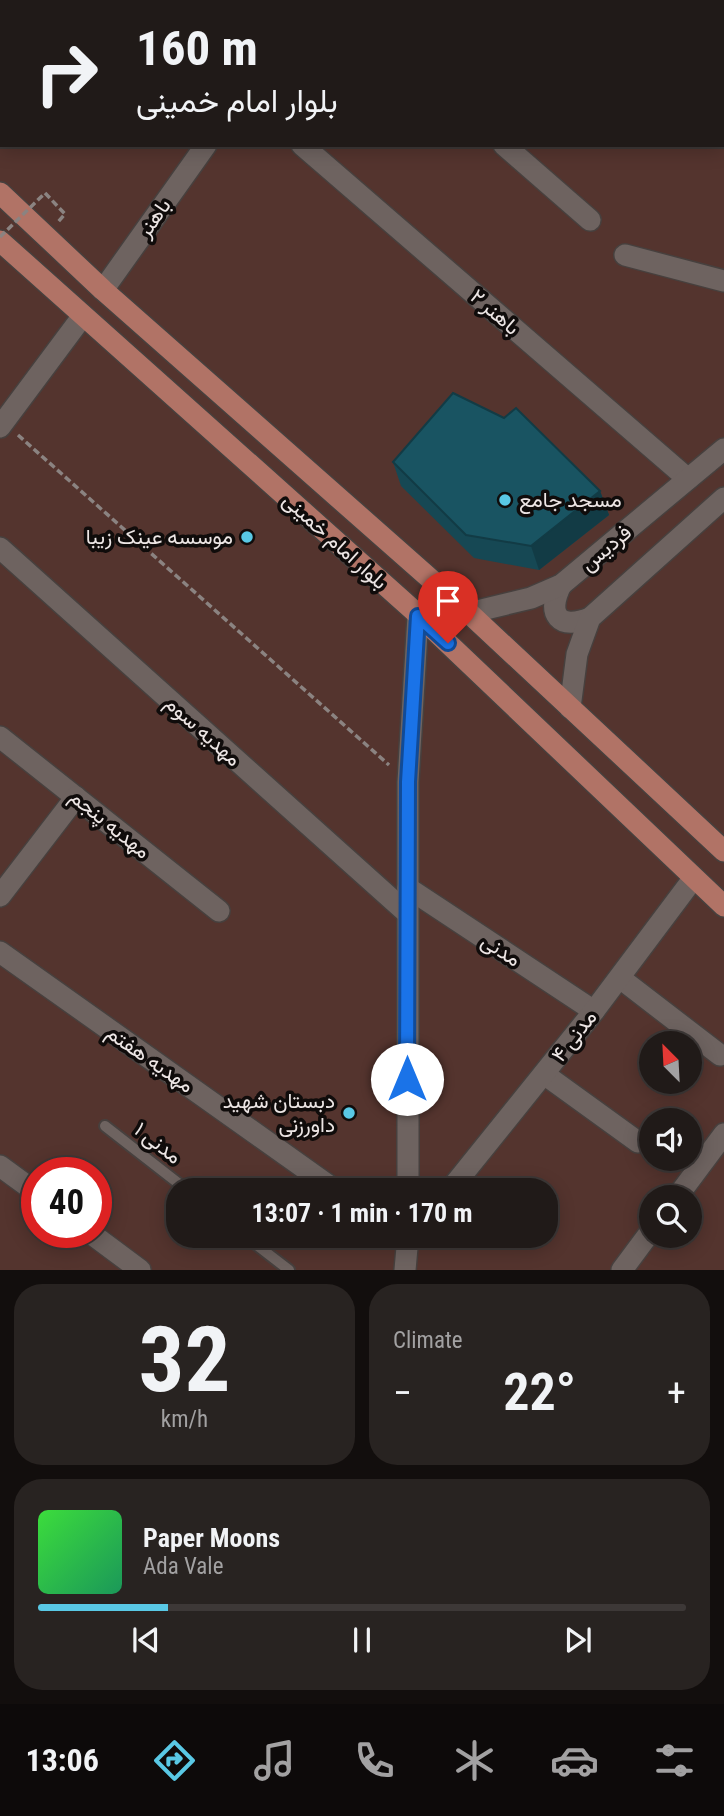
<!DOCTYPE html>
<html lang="en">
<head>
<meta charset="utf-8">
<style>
	body { margin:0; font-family:"Roboto Condensed",Vazirmatn,sans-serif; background:#282321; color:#f1f3f6; height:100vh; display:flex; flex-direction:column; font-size:26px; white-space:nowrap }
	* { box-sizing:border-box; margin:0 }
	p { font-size:23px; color:#a2a1a2 }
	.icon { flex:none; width:38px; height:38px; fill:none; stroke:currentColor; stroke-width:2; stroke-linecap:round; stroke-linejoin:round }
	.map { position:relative; height:1270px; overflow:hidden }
	.panel { display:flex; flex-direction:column; gap:14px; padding:14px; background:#120e0d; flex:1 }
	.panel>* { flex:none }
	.top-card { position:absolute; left:0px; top:0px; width:724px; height:147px; box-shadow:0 4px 18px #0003,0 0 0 2px #3d3837; background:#201a18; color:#f1f3f6; overflow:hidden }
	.needle { width:46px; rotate:336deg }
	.tools { position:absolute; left:639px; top:1031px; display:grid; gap:14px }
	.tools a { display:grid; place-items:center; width:63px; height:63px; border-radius:50%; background:#201a18; box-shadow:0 4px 18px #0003,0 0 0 2px #3d3837; font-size:35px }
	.speed { position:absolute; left:21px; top:1157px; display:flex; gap:14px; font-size:35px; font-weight:700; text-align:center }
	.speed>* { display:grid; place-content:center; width:91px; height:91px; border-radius:50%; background:#201a18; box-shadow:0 4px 18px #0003,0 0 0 2px #3d3837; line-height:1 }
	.speed .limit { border:10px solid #d22; background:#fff; color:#111 }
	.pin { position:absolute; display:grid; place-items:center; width:60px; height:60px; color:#fff; margin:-72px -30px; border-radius:50% 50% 50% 0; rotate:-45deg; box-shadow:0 0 7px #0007 }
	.pin .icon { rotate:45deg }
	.me { position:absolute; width:77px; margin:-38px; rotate:0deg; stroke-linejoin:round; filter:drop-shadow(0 0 5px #0008) }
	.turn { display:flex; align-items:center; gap:24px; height:147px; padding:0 21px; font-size:32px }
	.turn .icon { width:91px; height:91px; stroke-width:2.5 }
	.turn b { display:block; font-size:49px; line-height:60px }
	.big { font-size:52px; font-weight:700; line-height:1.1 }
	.panel .card { flex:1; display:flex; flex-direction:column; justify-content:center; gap:10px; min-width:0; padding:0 24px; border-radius:28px; background:#282321 }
	.panel .dial { align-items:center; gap:0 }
	.dial b { font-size:91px; line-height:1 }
	.song { display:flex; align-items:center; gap:21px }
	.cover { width:84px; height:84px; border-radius:10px; background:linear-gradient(135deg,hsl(120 70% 55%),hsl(150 70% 35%)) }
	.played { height:7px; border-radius:4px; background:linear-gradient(90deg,#59c8e5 20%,#3d3837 20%) }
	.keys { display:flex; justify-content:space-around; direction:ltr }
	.heat { display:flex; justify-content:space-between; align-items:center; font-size:38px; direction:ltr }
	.panel .tiles { flex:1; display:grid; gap:14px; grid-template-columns:1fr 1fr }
	.card:last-child { grid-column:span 2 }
	.trip { position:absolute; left:166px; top:1178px; width:392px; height:70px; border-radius:28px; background:#201a18; box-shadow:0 4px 18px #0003,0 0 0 2px #3d3837; font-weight:700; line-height:70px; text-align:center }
	.tabs { display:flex; height:112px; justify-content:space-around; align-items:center; background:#0d0a0a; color:#a2a1a2 }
	.tabs .icon { width:49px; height:49px }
	.tabs .current { color:#59c8e5 }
	.tabs b { font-size:32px; color:#f1f3f6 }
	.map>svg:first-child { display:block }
	.green { fill:#54342e; fill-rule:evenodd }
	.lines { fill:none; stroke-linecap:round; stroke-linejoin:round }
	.service-casing { stroke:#47403e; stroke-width:14 }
	.minor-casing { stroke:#47403e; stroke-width:24 }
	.tertiary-casing { stroke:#47403e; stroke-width:24 }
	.primary-casing { stroke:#47403e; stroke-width:24 }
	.path { stroke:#8b8381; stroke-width:3.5; stroke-dasharray:7 3.5; stroke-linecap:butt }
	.service { stroke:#6e6360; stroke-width:10 }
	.minor { stroke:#6e6360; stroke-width:21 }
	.tertiary { stroke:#6e6360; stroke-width:21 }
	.primary { stroke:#b17366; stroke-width:21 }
	.path-bridge { stroke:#8b8381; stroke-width:3.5; stroke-dasharray:7 3.5; stroke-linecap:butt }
	.wall { fill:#164854 }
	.shaded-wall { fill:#123b45 }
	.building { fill:#195462; stroke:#123b45; stroke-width:2 }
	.route-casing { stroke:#114b97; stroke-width:18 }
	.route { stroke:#1a73e8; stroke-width:12 }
	.poi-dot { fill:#59c8e5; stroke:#100c0b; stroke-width:2.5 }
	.labels { text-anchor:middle; stroke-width:7; stroke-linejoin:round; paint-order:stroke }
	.street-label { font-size:21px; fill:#ede6e5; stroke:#100c0b }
	.poi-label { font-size:21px; fill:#ede6e5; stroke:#100c0b; text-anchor:end }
</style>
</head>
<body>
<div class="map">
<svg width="724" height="1270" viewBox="0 0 724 1270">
	<rect width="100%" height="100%" fill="#2b2220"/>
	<path class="green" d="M 0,0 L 724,0 L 724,1270 L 0,1270 ZM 2,2 L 723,2 L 723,145 L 2,145 ZM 651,1043 L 690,1043 L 690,1082 L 651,1082 ZM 651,1120 L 690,1120 L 690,1158 L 651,1158 ZM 37,1172 L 96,1172 L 96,1232 L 37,1232 ZM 178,1190 L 546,1190 L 546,1236 L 178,1236 ZM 651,1197 L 690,1197 L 690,1236 L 651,1236 Z"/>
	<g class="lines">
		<g class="service-casing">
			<g id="service">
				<path d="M 105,1126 L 187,1190"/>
				<path d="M 245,1236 L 289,1270"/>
			</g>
		</g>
		<g class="minor-casing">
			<g id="minor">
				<path d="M 93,0 L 95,2"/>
				<path d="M 337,0 L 339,2"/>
				<path d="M 723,127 L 724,127"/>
				<path d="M 302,145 L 688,479"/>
				<path d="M 504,145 L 590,220"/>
				<path d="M 625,255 L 724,281"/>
				<path d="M 0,548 L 407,913"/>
				<path d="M 0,737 L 219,911"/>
				<path d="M 408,888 L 594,1011"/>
				<path d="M 0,896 L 76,797"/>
				<path d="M 0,952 L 335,1190"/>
				<path d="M 620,978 L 720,1055"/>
				<path d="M 544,1074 L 638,1142"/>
				<path d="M 0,1166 L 37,1193"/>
				<path d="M 450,1190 L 594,1011 L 693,879"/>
				<path d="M 677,1197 L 724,1134"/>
				<path d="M 89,1232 L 140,1270"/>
				<path d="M 622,1270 L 651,1231"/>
			</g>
		</g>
		<g class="tertiary-casing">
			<g id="tertiary">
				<path d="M 307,2 L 308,0"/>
				<path d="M 103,290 L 206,145"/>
				<path d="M 0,427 L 82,317"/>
				<path d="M 561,585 C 546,615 559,630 590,618"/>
				<path d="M 469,613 L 531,598 L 561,585 L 724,449"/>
				<path d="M 570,708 L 577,654 L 590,618 L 724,498"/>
				<path d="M 408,1190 L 408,782 L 418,616"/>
				<path d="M 405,1270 L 408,1236"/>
			</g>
		</g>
		<g class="primary-casing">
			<g id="primary">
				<path d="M 0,193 L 103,290 L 469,613 L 724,851"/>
				<path d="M 0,241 L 413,610 L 724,906"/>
			</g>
		</g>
		<g class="path">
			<path d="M 45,193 L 65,214 L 58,222"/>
			<path d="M 18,435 L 389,765"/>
		</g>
		<use href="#service" class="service"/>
		<use href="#minor" class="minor"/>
		<use href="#tertiary" class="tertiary"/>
		<use href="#primary" class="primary"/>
		<path class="path-bridge" d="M 0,237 L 45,193"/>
	</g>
	<path class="wall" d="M 393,462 L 600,491 L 609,515 L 539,570 L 474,558 L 401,486 Z"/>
	<path class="shaded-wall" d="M 600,491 L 609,515 L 539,570 L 531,546 Z"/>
	<path class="building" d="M 453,393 L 504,418 L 516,408 L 600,491 L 531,546 L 466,535 L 393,462 Z"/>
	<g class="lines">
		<g class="route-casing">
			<path id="route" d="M 407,1079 L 408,782 L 418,616 L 448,643"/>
		</g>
		<use href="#route" class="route"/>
	</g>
	<g class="poi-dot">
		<circle cx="505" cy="500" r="7"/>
		<circle cx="247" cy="537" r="7"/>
		<circle cx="349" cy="1113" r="7"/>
	</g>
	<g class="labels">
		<g class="street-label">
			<text transform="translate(154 218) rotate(-55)" y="7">باهنر</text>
			<text transform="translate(495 312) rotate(41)" y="7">باهنر ۲</text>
			<text transform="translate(335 541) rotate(42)" y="7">بلوار امام خمینی</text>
			<text transform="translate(606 548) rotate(-40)" y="7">فردیس</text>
			<text transform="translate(203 731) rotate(42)" y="7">مهدیه سوم</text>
			<text transform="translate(110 824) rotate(39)" y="7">مهدیه پنجم</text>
			<text transform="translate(501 950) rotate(33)" y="7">مدنی</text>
			<text transform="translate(574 1036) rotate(-52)" y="7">مدنی ۴</text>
			<text transform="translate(150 1059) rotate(35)" y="7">مهدیه هفتم</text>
			<text transform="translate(158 1143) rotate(38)" y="7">مدنی ۱</text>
		</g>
		<g class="poi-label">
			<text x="519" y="507" text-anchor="start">مسجد جامع</text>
			<text x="233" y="544">موسسه عینک زیبا</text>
			<text x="335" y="1108">دبستان شهید<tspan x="335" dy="24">داورزنی</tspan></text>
		</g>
	</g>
</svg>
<div class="tools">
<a><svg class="needle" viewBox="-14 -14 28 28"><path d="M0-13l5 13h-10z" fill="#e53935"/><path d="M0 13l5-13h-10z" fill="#a2a1a2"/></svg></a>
<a><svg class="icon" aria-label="sound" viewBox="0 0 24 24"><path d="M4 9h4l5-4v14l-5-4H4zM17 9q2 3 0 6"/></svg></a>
<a><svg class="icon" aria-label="search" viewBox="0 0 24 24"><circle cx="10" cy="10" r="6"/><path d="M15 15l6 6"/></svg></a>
</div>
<div class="speed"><div class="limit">40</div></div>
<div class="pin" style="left:448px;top:643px;background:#d93025"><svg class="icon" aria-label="arrive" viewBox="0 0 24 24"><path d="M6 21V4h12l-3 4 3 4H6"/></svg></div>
<svg class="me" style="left:407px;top:1079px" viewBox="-20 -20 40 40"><circle r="19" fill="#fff"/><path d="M0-13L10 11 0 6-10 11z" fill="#1a73e8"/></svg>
<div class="trip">13:07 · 1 min · 170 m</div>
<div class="top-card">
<div class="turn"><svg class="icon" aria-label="right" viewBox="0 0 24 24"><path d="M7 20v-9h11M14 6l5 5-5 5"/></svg><div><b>160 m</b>بلوار امام خمینی</div></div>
</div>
</div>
<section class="panel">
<div class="tiles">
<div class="card dial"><b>32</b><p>km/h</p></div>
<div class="card"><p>Climate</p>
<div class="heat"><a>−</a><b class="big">22°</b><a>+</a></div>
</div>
<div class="card">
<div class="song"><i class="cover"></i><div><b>Paper Moons</b><p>Ada Vale</p></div></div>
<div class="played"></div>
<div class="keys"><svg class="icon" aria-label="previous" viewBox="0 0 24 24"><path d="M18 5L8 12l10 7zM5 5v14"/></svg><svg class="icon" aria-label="pause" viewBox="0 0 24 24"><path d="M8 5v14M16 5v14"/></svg><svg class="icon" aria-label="next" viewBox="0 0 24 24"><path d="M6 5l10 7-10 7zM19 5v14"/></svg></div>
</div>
</div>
</section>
<nav class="tabs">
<b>13:06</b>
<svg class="icon current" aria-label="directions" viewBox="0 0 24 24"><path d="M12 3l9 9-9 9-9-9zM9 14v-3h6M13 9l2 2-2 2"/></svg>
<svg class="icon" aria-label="music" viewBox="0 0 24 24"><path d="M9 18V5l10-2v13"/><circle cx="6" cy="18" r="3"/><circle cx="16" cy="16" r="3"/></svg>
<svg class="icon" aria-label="phone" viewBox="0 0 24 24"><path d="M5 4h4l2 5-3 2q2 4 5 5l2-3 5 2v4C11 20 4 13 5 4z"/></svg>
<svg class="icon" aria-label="climate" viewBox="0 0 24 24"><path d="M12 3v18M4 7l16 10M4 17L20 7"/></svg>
<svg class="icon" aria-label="car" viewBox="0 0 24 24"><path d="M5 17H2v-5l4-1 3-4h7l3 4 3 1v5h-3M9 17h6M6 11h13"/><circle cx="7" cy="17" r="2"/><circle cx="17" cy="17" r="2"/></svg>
<svg class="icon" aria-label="filters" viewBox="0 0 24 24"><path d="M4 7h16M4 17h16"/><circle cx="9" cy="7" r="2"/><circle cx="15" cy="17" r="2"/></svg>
</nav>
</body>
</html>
